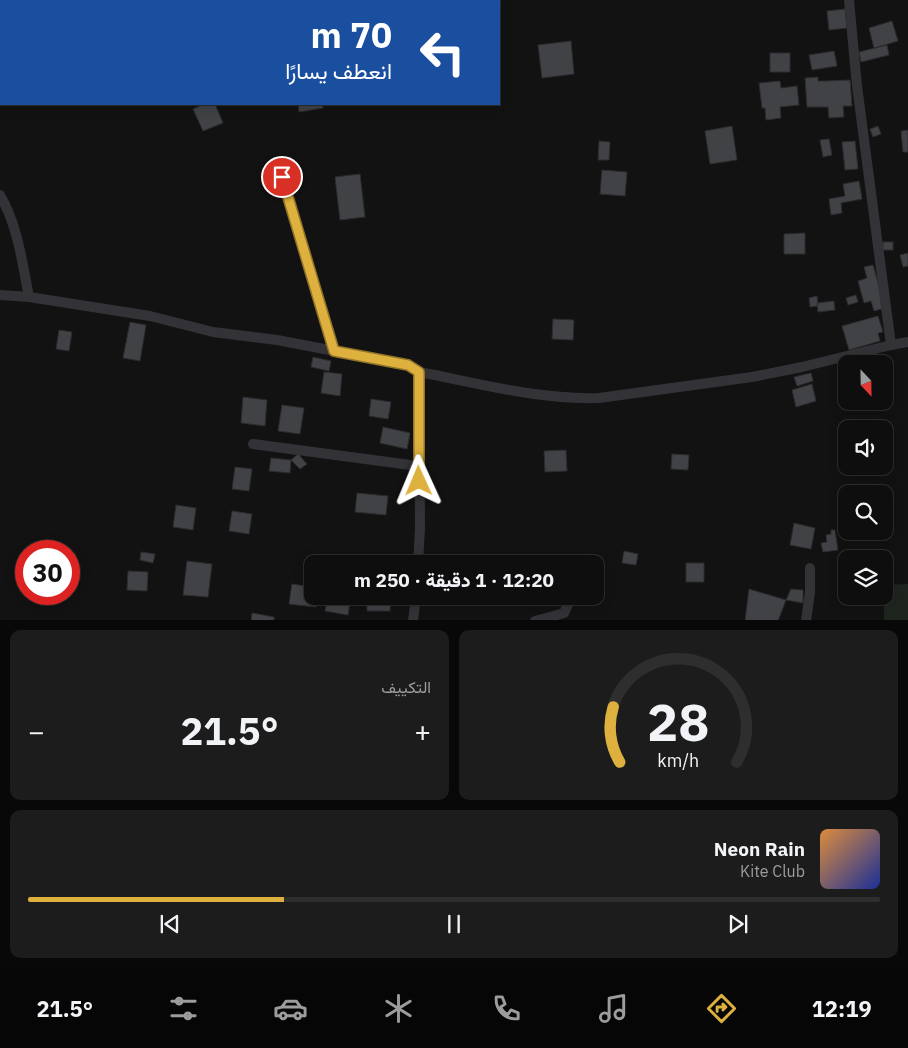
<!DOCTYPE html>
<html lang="ar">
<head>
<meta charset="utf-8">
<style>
	body { margin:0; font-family:"IBM Plex Sans",Vazirmatn,sans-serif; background:#1c1c1c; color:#f1f3f6; direction:rtl; height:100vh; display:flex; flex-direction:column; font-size:19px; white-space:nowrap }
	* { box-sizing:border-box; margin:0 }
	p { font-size:16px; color:#9b9c9e }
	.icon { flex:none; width:28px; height:28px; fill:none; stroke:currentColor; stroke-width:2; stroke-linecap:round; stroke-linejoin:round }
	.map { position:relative; height:620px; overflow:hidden; direction:ltr }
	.side { display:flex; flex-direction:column; gap:10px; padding:10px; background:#080808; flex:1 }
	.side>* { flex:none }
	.guide { position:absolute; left:0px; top:0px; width:500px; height:105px; box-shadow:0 2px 12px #0003,0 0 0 1px #2e2e2e; direction:rtl; background:#1a4fa0; color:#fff; overflow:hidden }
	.needle { width:32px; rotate:158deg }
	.fabs { position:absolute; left:838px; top:355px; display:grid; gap:10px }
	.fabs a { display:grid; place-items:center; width:55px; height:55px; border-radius:10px; background:#0e0e0e; box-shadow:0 2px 12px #0003,0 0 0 1px #2e2e2e; font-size:25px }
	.speed { position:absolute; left:15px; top:540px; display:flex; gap:10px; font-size:25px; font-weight:700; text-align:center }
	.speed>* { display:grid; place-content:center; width:65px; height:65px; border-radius:50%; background:#0e0e0e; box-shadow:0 2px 12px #0003,0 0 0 1px #2e2e2e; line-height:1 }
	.speed .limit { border:8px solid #d22; background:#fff; color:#111 }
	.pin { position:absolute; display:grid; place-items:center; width:42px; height:42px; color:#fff; margin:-21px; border:2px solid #fff; border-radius:50%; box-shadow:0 1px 5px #0007 }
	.me { position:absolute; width:55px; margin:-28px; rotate:359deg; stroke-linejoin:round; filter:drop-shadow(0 0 4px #0008) }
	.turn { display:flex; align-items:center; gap:18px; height:105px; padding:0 25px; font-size:22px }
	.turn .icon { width:65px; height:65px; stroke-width:2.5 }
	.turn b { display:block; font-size:35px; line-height:42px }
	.big { font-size:38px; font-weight:800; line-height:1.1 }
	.side .tile { flex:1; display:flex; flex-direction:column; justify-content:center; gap:8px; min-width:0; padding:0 18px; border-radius:10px; background:#1c1c1c }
	.side .dial { align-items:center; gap:0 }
	.dial svg { height:130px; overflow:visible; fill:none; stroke:#2e2e2e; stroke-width:7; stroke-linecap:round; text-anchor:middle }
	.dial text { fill:#f1f3f6; stroke:none }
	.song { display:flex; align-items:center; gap:15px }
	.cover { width:60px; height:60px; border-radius:8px; background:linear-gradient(135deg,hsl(30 70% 55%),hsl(230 70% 35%)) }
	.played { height:5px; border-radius:2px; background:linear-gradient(90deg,#deb13e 30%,#2e2e2e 30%) }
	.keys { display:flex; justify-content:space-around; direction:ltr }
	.heat { display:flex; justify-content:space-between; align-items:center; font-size:28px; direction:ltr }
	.side .tiles { flex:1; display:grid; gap:10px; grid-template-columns:1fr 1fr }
	.tile:last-child { grid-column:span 2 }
	.trip { position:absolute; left:304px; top:555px; width:300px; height:50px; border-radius:10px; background:#0e0e0e; box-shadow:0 2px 12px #0003,0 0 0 1px #2e2e2e; font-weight:800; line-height:50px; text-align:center; direction:rtl }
	.tab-bar { display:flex; height:80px; justify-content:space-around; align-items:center; background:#060606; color:#9b9c9e }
	.tab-bar .icon { width:35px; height:35px }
	.tab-bar .active { color:#deb13e }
	.tab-bar b { font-size:22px; color:#f1f3f6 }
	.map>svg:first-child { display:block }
	.green { fill:#1e251f }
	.building { fill:#414246; stroke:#2c2c2f }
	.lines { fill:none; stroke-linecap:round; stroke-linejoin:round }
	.minor { stroke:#333337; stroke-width:10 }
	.route-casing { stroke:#907328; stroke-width:12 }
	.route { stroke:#deb13e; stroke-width:9 }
</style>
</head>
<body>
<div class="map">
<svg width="908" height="621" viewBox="0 0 908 621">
	<rect width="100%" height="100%" fill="#121213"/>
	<path class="green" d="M 908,584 L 908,620 L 884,620 L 884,585 Z"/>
	<g class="building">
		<path d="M 845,9 L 847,28 L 829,30 L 827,11 Z"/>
		<path d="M 892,21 L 898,41 L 874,48 L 869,28 Z"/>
		<path d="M 571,41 L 574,74 L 542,78 L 538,45 Z"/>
		<path d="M 887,45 L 889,55 L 861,62 L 859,52 Z"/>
		<path d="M 834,51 L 837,66 L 812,70 L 809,55 Z"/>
		<rect x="770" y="53" width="20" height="19"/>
		<path d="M 818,77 L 818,81 L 826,81 L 850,80 L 852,106 L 843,106 L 844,117 L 829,118 L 828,107 L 807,107 L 805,78 Z"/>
		<path d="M 780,81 L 781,88 L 797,86 L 799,105 L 780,107 L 781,118 L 766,120 L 765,108 L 762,108 L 759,83 Z"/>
		<path d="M 204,104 L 215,104 L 223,123 L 203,131 L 193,109 Z"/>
		<path d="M 298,104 L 323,104 L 323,108 L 299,112 Z"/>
		<path d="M 732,126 L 737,160 L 710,164 L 705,131 Z"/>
		<path d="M 878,126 L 881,134 L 873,137 L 870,129 Z"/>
		<path d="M 908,130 L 908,152 L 903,152 L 901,131 Z"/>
		<path d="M 829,139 L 832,155 L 823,157 L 820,140 Z"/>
		<path d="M 599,141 L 610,142 L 609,160 L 598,160 Z"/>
		<path d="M 855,141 L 858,169 L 845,170 L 842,142 Z"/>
		<path d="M 602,170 L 627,172 L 625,196 L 600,194 Z"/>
		<path d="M 360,174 L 365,217 L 340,220 L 335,177 Z"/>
		<path d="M 859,181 L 862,199 L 841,203 L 842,213 L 831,215 L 829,199 L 845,196 L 843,184 Z"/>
		<path d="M 805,233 L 805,254 L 784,254 L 784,234 Z"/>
		<rect x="883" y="242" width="10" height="8"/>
		<path d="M 908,253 L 908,266 L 903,267 L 900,255 Z"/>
		<path d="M 873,265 L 885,308 L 874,311 L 871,301 L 864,303 L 858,281 L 867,278 L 864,267 Z"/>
		<path d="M 856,295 L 858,302 L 848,305 L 846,298 Z"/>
		<path d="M 817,296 L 818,306 L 810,307 L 809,298 Z"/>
		<path d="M 834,301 L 835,310 L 818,312 L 817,303 Z"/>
		<path d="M 878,316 L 883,332 L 878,333 L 880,341 L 849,350 L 842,326 Z"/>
		<path d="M 553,319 L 574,320 L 573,340 L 552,339 Z"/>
		<path d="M 130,322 L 146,325 L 140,361 L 123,358 Z"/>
		<path d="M 59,330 L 72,332 L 69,351 L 56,349 Z"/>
		<path d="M 313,357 L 331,361 L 329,371 L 311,367 Z"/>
		<path d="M 324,372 L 342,374 L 340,396 L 321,393 Z"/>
		<path d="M 811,373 L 813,381 L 797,386 L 794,377 Z"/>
		<path d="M 812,384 L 816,401 L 796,407 L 792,390 Z"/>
		<path d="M 243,397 L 267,400 L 265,426 L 241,423 Z"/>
		<path d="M 371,399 L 391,402 L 388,419 L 369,416 Z"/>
		<path d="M 282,405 L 304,408 L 300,434 L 278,431 Z"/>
		<path d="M 383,427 L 410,433 L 407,449 L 380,443 Z"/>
		<path d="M 566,450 L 567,471 L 545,472 L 544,451 Z"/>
		<path d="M 298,454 L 307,464 L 300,469 L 291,460 Z"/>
		<path d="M 672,454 L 689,455 L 688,470 L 671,469 Z"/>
		<path d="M 271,458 L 291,460 L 290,473 L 269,471 Z"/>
		<path d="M 235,467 L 252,469 L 249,491 L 232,489 Z"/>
		<path d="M 357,493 L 388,496 L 386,515 L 355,512 Z"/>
		<path d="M 176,505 L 196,508 L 193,530 L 173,527 Z"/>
		<path d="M 232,511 L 252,514 L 249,534 L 229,531 Z"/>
		<path d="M 794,523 L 815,528 L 811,549 L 790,545 Z"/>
		<path d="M 831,530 L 835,530 L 838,550 L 823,552 L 821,543 L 827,542 L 826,535 L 831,534 Z"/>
		<path d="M 624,551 L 638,554 L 636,565 L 622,563 Z"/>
		<path d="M 141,552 L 155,554 L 153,563 L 140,560 Z"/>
		<path d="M 548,560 L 563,561 L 563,564 L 548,564 Z"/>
		<path d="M 187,561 L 212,564 L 208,597 L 183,595 Z"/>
		<rect x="686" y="563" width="18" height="19"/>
		<path d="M 128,571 L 148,572 L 147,591 L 127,590 Z"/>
		<path d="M 292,584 L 312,587 L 312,596 L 317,596 L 316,607 L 289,604 Z"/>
		<path d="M 749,589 L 786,600 L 778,621 L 745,621 Z"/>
		<path d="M 791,589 L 803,590 L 803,603 L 786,600 Z"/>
		<path d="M 328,596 L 351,596 L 348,615 L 325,611 Z"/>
		<path d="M 367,596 L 391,596 L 390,611 L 367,611 Z"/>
		<path d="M 252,613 L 274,617 L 274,621 L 251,621 Z"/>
	</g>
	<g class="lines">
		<g class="minor">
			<path d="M 282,177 L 335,351"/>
			<path d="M 0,195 C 18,226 22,262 29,297"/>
			<path d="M 0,295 L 29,297 L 150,316 L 213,332 L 277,340 L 408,365 L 419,372 C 478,383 538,400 599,398 L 752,377 L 802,367 L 891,345 L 857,86 L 849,0"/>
			<path d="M 891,345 L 908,342"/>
			<path d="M 253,444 L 418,466"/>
			<path d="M 418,564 L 420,528 L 419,372"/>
			<path d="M 413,621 L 416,596"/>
			<path d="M 535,621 L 564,613 L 572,596"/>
			<path d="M 806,621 L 810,592 L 810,568"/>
		</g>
	</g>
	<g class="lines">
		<g class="route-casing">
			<path id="route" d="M 282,177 L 334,351 L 408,365 L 419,372 L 419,481"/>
		</g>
		<use href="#route" class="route"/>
	</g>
</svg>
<div class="fabs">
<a><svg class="needle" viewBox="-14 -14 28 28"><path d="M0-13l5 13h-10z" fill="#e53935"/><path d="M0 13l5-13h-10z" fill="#9b9c9e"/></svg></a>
<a><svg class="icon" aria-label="sound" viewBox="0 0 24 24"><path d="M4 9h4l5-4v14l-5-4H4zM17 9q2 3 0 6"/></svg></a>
<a><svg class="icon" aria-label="search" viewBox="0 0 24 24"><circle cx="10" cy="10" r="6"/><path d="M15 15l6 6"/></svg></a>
<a><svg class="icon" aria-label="layers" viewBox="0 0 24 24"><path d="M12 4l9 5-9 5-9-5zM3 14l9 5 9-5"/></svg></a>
</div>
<div class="speed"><div class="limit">30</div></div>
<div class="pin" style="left:282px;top:177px;background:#d93025"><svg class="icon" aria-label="arrive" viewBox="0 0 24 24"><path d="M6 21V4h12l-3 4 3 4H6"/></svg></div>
<svg class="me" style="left:419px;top:481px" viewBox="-20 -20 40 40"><path d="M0-17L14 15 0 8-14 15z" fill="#deb13e" stroke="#fff" stroke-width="4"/></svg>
<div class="trip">12:20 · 1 دقيقة · 250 m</div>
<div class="guide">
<div class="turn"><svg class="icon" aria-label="left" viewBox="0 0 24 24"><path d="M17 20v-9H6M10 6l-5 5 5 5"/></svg><div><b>70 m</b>انعطف يسارًا</div></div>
</div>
</div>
<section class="side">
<div class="tiles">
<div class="tile dial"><svg viewBox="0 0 100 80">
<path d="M14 69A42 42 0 1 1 86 69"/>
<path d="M14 69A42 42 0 0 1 10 35" stroke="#deb13e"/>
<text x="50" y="56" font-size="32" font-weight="700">28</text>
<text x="50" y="72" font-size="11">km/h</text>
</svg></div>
<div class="tile"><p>التكييف</p>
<div class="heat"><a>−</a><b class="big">21.5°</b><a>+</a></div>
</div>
<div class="tile">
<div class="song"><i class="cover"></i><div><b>Neon Rain</b><p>Kite Club</p></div></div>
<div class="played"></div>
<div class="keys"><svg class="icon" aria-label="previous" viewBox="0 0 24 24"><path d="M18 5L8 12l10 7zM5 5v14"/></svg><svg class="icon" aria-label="pause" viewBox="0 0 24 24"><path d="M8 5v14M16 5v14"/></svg><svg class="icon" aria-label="next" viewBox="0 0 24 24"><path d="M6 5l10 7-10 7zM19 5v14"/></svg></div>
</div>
</div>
</section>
<nav class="tab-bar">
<b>12:19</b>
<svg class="icon active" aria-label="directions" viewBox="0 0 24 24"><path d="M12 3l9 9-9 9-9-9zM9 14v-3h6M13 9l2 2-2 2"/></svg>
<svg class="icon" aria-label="music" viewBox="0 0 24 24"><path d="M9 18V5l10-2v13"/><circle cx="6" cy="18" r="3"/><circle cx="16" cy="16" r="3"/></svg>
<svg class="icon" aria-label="phone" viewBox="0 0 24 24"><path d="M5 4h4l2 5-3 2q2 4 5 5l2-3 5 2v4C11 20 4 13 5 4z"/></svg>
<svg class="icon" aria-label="climate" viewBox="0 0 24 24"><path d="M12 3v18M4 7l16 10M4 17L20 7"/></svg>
<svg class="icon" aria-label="car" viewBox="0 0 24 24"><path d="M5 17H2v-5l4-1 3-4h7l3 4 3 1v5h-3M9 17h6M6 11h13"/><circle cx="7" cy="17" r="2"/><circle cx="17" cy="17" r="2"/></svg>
<svg class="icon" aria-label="filters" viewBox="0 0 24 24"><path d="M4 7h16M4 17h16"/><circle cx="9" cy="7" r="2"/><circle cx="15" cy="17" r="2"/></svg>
<b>21.5°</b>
</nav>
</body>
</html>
